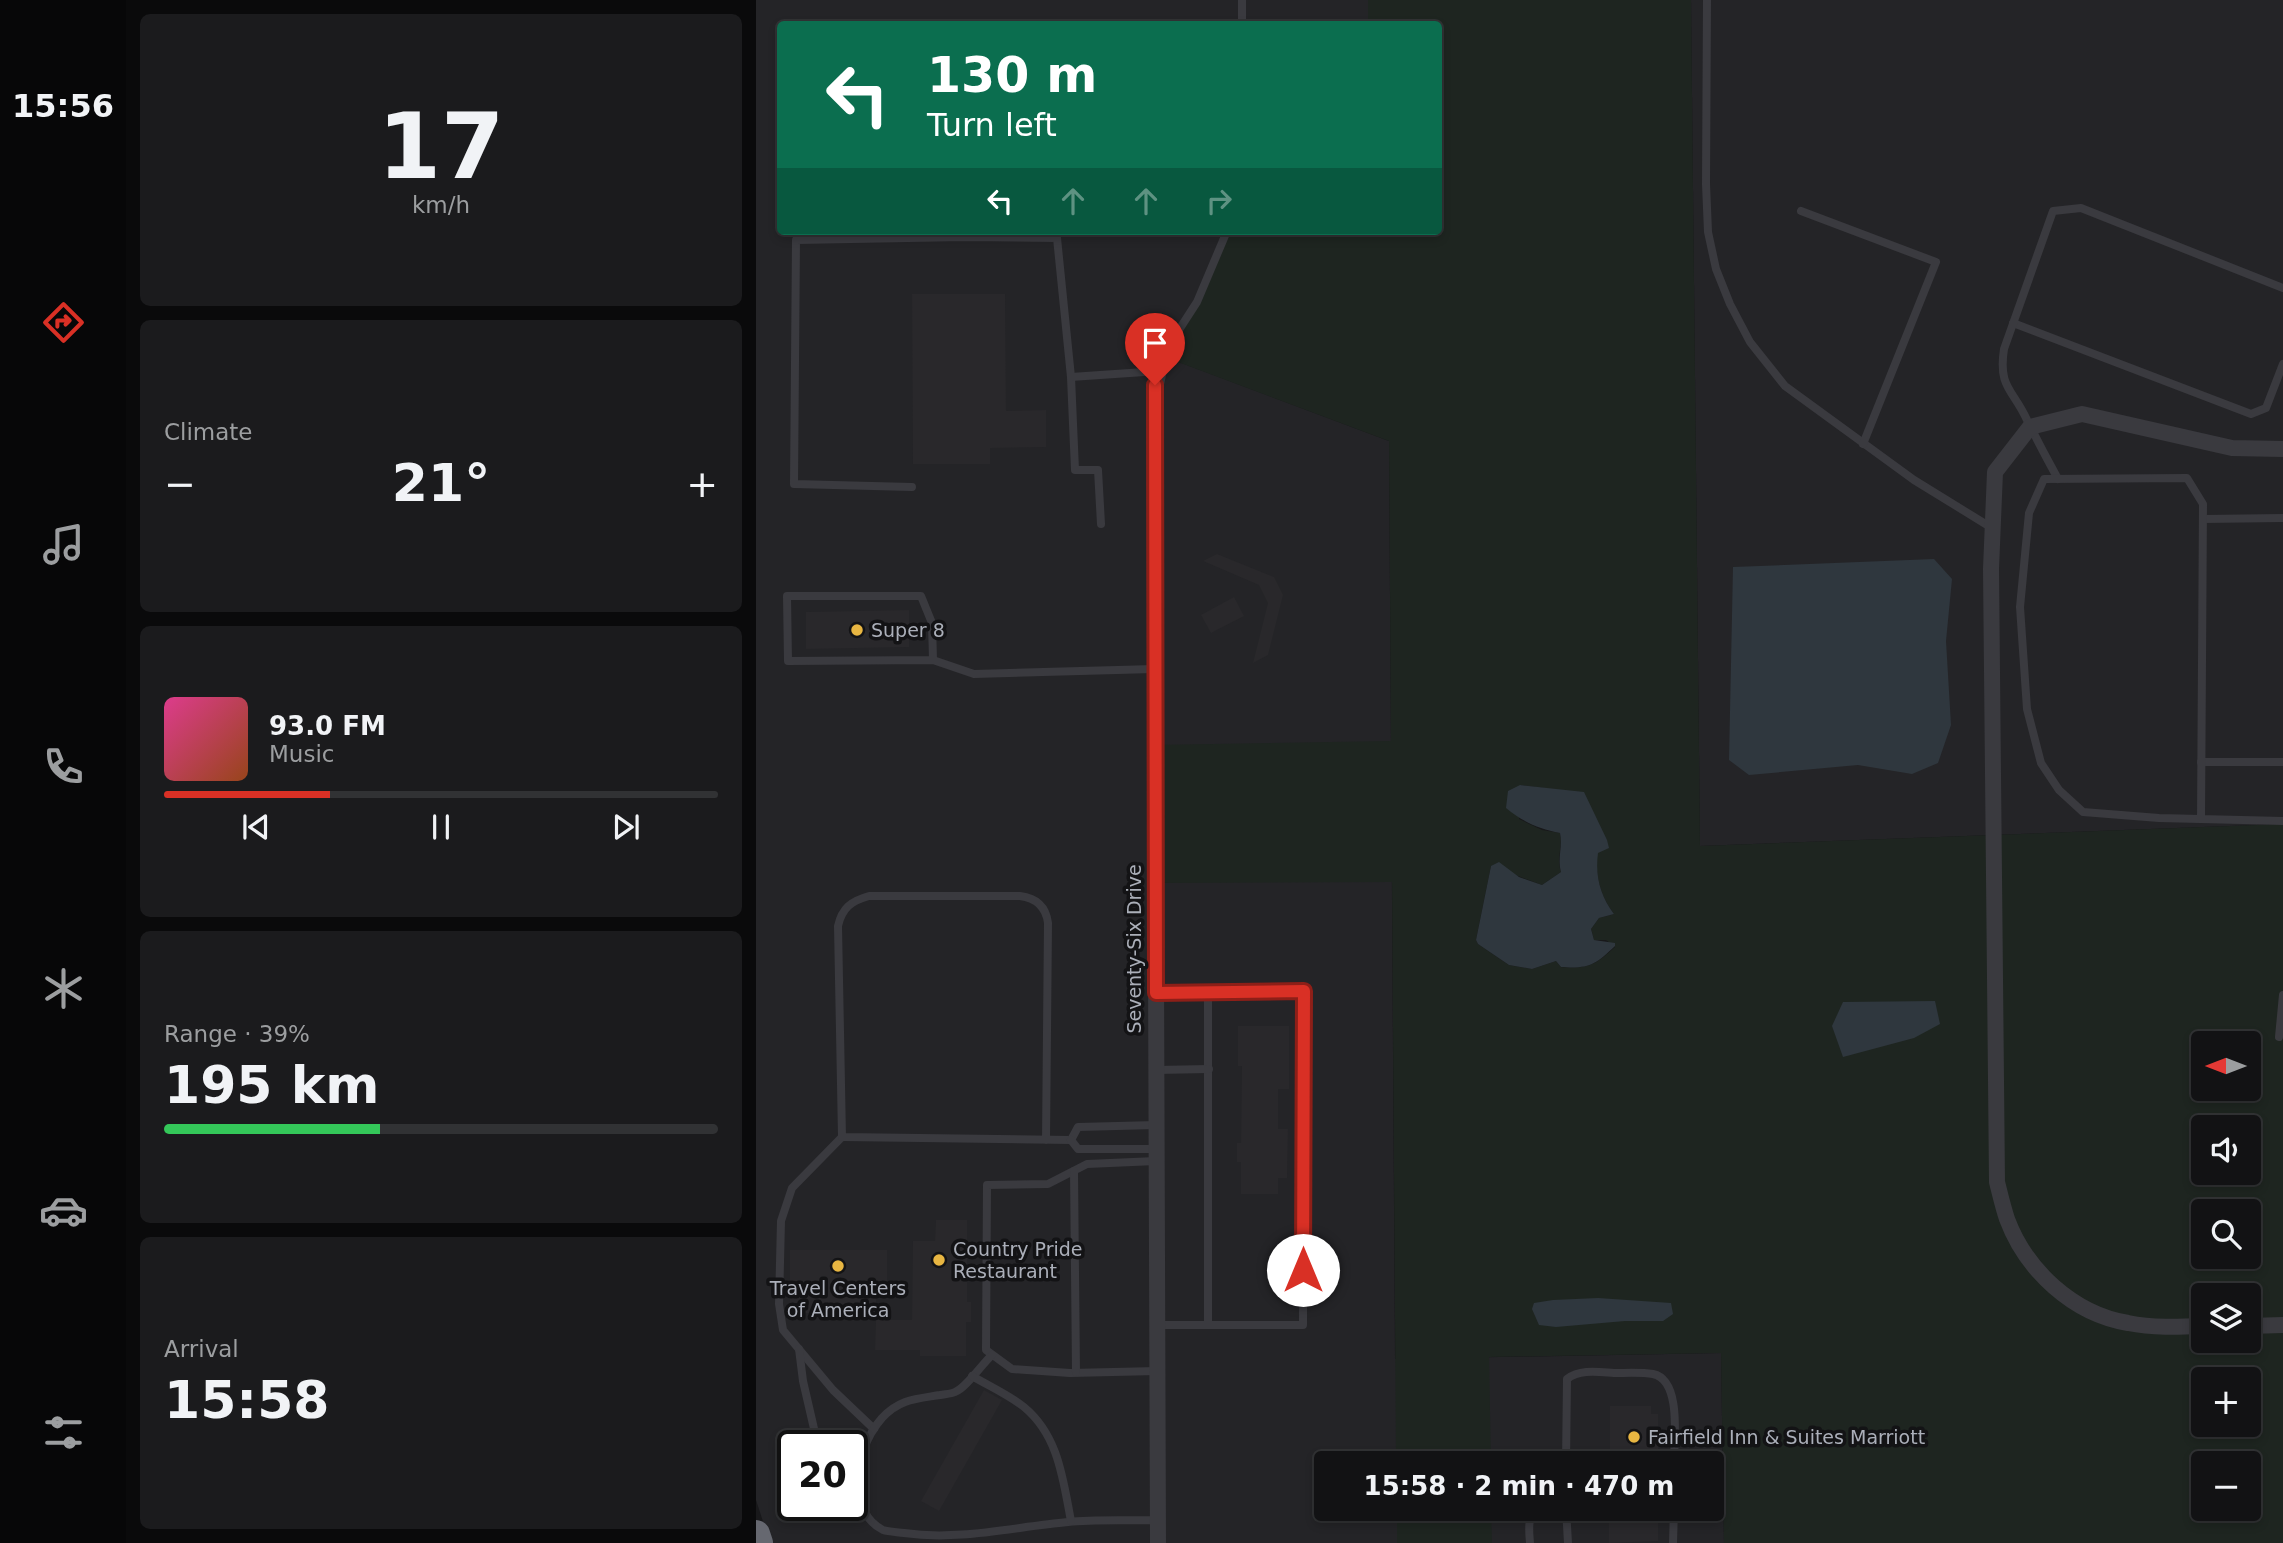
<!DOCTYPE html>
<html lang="en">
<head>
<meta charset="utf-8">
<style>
	body { margin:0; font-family:"DejaVu Sans",sans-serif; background:#1b1b1d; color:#f1f3f6; height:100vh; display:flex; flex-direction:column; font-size:26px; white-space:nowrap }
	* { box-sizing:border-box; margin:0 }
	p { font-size:23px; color:#9c9ea0 }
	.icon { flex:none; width:38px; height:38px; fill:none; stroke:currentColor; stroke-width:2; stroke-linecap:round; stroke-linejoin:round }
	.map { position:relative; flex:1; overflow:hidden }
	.details { display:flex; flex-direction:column; gap:14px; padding:14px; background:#0a0a0b; width:630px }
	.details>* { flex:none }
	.banner { position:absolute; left:21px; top:21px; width:665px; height:214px; border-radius:7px; box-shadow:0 4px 10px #0003,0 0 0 2px #313234; background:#0b6e4f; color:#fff; overflow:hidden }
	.needle { width:46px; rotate:270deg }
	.controls { position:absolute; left:1435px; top:1031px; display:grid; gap:14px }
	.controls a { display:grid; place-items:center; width:70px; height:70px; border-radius:7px; background:#121214; box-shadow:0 4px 10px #0003,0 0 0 2px #313234; font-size:35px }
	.speed { position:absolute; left:21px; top:1430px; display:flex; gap:14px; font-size:35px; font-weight:700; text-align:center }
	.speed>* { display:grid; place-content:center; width:91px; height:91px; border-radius:50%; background:#121214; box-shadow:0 4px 10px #0003,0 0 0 2px #313234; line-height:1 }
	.speed .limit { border:4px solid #111; border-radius:10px; background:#fff; color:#111 }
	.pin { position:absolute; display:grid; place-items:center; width:60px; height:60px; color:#fff; margin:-72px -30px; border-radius:50% 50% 50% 0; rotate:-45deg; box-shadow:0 0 7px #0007 }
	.pin .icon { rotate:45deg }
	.me { position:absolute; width:77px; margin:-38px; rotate:0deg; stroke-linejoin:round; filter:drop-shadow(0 0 5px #0008) }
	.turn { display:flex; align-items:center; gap:24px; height:147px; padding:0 35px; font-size:32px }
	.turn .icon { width:91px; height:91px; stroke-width:2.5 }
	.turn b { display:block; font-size:49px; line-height:60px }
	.lanes { display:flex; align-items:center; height:66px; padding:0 35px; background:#0003; justify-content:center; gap:35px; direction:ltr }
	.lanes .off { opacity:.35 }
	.big { font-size:52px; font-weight:700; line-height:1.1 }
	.details .widget { flex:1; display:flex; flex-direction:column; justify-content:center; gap:10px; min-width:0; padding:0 24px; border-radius:10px; background:#1b1b1d }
	.details .dial { align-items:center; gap:0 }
	.dial b { font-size:91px; line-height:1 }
	.song { display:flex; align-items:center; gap:21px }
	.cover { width:84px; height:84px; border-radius:10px; background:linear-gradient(135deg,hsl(330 70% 55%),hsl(20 70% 35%)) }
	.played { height:7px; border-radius:4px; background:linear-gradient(90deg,#d93025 30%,#313234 30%) }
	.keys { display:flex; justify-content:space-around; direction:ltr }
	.heat { display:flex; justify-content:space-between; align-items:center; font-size:38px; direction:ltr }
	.charge { height:10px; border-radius:5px; background:linear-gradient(90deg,#34c759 39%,#313234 0) }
	.trip { position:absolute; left:558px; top:1451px; width:410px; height:70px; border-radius:7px; background:#121214; box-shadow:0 4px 10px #0003,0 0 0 2px #313234; font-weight:700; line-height:70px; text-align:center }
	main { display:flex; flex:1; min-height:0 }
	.tabs { display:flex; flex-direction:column; width:126px; justify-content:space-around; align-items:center; background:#070708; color:#9c9ea0 }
	.tabs .icon { width:49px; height:49px }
	.tabs .on { color:#d93025 }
	.tabs b { font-size:32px; color:#f1f3f6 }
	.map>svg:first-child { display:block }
	.built { fill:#242427; fill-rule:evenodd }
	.green { fill:#1e2520; fill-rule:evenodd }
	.water { fill:#2f373e }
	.building { fill:#29282b }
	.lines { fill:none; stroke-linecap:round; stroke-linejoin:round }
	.service { stroke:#3a3a3f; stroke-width:8 }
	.minor { stroke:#3a3a3f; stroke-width:16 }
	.motorway { stroke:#666870; stroke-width:28 }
	.route-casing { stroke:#8d1f18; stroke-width:18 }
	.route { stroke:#d93025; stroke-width:12 }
	.poi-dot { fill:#e8b642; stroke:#131315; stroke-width:2.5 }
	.labels { text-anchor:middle; stroke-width:7; stroke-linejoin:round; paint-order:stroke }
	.poi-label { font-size:19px; fill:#abafb9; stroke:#131315; text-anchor:start }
	.street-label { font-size:19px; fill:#abafb9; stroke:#131315 }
</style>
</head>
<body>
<main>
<nav class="tabs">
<b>15:56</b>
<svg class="icon on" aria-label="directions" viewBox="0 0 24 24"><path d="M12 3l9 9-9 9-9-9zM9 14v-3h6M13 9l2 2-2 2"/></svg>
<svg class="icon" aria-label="music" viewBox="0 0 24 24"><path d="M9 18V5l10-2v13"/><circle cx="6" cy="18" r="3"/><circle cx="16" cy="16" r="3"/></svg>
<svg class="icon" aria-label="phone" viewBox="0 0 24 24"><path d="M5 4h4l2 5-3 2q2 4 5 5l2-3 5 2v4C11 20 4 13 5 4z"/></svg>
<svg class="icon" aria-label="climate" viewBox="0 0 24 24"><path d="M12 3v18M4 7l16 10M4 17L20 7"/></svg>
<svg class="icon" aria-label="car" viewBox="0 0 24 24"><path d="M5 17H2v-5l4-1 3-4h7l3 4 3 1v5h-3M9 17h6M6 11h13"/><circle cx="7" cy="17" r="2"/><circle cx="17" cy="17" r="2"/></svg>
<svg class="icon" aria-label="filters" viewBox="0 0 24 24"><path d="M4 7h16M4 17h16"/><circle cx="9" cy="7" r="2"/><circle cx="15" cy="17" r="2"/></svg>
</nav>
<section class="details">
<div class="widget dial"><b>17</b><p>km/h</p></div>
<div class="widget"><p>Climate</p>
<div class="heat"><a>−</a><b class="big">21°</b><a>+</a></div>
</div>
<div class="widget">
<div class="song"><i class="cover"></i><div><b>93.0 FM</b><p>Music</p></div></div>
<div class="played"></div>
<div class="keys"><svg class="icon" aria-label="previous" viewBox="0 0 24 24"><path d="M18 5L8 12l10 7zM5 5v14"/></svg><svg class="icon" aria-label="pause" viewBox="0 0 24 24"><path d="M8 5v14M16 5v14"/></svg><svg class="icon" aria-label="next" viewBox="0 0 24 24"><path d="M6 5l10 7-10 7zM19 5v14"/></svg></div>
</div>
<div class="widget"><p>Range · 39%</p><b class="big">195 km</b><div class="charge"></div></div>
<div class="widget"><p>Arrival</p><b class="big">15:58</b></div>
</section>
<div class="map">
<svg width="1527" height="1543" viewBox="0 0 1527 1543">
	<rect width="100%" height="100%" fill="#18181a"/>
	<g class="built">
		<path d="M 0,0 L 612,0 L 612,24 L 24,24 L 24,231 L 471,231 L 459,264 L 407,356 L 633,441 L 639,1359 L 965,1353 L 968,1543 L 14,1543 L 0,1500 ZM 37,1446 L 96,1446 L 96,1505 L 37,1505 ZM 570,1463 L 956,1463 L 956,1508 L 570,1508 Z"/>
		<path d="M 935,0 L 1527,0 L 1527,824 L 944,846 Z"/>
	</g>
	<g class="green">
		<path d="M 612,0 L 935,0 L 944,846 L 1527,824 L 1527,1543 L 968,1543 L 965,1353 L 733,1357 L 735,1463 L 640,1463 L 636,882 L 399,883 L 398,745 L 635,741 L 633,441 L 406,356 L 441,302 L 471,231 L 682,231 L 682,24 L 612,24 ZM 765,785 L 788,788 L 841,853 C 839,876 844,895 858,914 L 843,918 L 835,929 L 838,940 L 850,940 L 859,947 C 839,965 833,969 805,967 L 800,961 L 776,969 L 753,965 L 722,944 L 720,940 L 735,866 L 786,885 L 805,872 C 800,858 807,847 804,833 L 786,830 L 763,819 ZM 1447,1043 L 1493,1043 L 1493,1088 L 1447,1088 ZM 1447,1127 L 1493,1127 L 1493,1172 L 1447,1172 ZM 1447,1211 L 1493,1211 L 1493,1256 L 1447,1256 ZM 1447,1295 L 1493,1295 L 1493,1340 L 1447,1340 ZM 1447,1379 L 1493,1379 L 1493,1424 L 1447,1424 ZM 1447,1463 L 1493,1463 L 1493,1508 L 1447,1508 Z"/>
		<path d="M 641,1509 L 735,1509 L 736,1543 L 641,1543 Z"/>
	</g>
	<g class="water">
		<path d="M 1178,559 L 1196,579 L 1190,641 L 1195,725 L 1182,763 L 1156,774 L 1102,765 L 993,775 L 973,760 L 977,567 Z"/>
		<path d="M 764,785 L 828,792 L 851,840 L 853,848 L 842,853 C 839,876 844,895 858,914 L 843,918 L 835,929 L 838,940 L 859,943 L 859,946 C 839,965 833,969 805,967 L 800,961 L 776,969 L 753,965 L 722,944 L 720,940 L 735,866 L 743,862 L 763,877 L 786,885 L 805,872 C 801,858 807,847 804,833 C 783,829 767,822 750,808 L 752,791 Z"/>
		<path d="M 1179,1001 L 1184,1024 L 1158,1038 L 1087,1057 L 1076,1026 L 1087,1002 Z"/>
		<path d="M 842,1298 L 915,1303 L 917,1314 L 907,1321 L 869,1321 L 800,1327 L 783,1325 L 776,1309 L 778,1303 L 797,1300 Z"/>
	</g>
	<g class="building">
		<path d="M 156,294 L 249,294 L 250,411 L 290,410 L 290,447 L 234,448 L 234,464 L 157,464 Z"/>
		<path d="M 461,554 L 518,577 L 527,595 L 512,655 L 497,663 L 512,603 L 503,585 L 447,561 Z"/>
		<path d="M 478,597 L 488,616 L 455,633 L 445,615 Z"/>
		<path d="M 153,610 L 153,647 L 50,649 L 50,612 Z"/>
		<path d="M 482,1026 L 533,1026 L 533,1089 L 522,1089 L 522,1129 L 532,1129 L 531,1178 L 522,1178 L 522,1194 L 485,1194 L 485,1162 L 481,1162 L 481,1143 L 485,1143 L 486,1066 L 482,1066 Z"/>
		<path d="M 180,1220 L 211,1220 L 211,1302 L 215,1302 L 215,1322 L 210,1322 L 210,1356 L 164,1356 L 164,1350 L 119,1350 L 120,1320 L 156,1320 L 157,1241 L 179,1241 Z"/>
		<path d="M 34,1250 L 131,1250 L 131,1282 L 120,1282 L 120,1313 L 34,1313 Z"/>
		<path d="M 228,1390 L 246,1400 L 183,1511 L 165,1501 Z"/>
		<path d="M 854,1406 L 895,1406 L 895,1414 L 902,1414 L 902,1463 L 854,1463 Z"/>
		<path d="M 853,1508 L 902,1508 L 902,1541 L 853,1543 Z"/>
	</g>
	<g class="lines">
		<g class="service">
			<path d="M 486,0 L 486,24"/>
			<path d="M 951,0 L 950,184 L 952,232 L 960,269 L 974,304 L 994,342 L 1029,386 L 1158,480 L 1236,528"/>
			<path d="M 1045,211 L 1180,262 L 1107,444"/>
			<path d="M 1257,323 L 1495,414 L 1510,408 L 1527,364"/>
			<path d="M 406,356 L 441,302 L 471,231"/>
			<path d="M 315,377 L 319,470 L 342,470 L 345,524"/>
			<path d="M 1302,479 C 1291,459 1281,440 1271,420 C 1257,389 1242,388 1248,349 L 1297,211 L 1325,208 L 1527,288"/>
			<path d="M 156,487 L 38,484 L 40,240 L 208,237 L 301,238 L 315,377 L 403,371"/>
			<path d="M 1447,519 L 1527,518"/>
			<path d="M 177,660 L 176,623 L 165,596 L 31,596 L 32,661 L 177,660 L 218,674 L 398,669"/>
			<path d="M 1445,762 L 1527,762"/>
			<path d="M 1445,819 L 1447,504 L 1431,478 L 1288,479 L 1273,513 L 1264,607 L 1271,709 L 1285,763 L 1303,790 L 1327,812 L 1403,818 L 1527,821"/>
			<path d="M 452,992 L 452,1325"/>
			<path d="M 400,993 L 548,991 L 547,1325 L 400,1325"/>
			<path d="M 1523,1037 L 1527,995"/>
			<path d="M 400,1070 L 453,1069"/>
			<path d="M 86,1137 L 36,1188 L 25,1221 L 23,1304 L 27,1330 L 77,1390 L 118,1429"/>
			<path d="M 290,1140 L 292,923 C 290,907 280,898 264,896 L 113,896 C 95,901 86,908 82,926 L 86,1137 L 315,1140"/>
			<path d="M 315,1140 L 322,1127 L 400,1125"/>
			<path d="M 315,1140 L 322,1149 L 400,1149"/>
			<path d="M 400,1161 L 331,1164 L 292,1184 L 231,1185 L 230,1350 L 256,1369 L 314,1373 L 401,1371"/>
			<path d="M 318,1171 L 320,1372"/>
			<path d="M 43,1349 L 47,1381 L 62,1446"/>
			<path d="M 236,1355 C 226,1364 210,1388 199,1392 C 195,1394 189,1394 184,1395 C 160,1399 144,1399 126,1418 C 111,1435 100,1462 102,1486 C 104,1504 109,1521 127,1530 C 133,1532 142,1532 148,1533 C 203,1541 257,1527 312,1522 C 341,1519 372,1521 402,1520"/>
			<path d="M 216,1376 C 233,1386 253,1395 268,1407 C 303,1436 307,1480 315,1521"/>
			<path d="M 810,1453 L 831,1463"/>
			<path d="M 810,1463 L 811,1379 C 824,1369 842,1372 858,1373 C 870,1373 885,1372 897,1374 C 926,1380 918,1440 918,1463"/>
			<path d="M 810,1508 L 812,1543"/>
			<path d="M 774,1543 C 773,1530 771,1518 781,1508"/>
			<path d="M 917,1543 L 918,1508"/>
		</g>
		<g class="minor">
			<path d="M 1447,1326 C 1422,1327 1397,1328 1372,1323 C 1317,1314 1270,1270 1251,1219 C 1247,1207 1244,1194 1241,1182 L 1235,569 L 1239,472 L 1274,427 L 1326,414 L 1476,448 L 1527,449"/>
			<path d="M 1493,1326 L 1527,1325"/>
			<path d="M 402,1543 L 398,393 L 406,356"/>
		</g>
		<path class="motorway" d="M 0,1534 L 3,1543"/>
	</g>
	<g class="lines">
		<g class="route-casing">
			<path id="route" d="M 399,385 L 400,993 L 548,991 L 547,1270"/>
		</g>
		<use href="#route" class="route"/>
	</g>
	<g class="poi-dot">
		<circle cx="101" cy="630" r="7"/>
		<circle cx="183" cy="1260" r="7"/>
		<circle cx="82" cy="1266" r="7"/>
		<circle cx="878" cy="1437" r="7"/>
	</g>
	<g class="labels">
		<g class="poi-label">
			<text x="115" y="637">Super 8</text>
			<text x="197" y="1256">Country Pride<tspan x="197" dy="22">Restaurant</tspan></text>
			<text x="82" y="1295" text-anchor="middle">Travel Centers<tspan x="82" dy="22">of America</tspan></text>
			<text x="892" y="1444">Fairfield Inn &amp; Suites Marriott</text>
		</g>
		<g class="street-label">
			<text transform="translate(378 949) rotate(-90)" y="7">Seventy-Six Drive</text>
		</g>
	</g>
</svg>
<div class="controls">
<a><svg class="needle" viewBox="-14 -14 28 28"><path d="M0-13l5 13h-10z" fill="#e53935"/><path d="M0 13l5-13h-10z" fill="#9c9ea0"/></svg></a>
<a><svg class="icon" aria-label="sound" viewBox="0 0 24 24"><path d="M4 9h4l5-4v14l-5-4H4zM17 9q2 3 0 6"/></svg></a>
<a><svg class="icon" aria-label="search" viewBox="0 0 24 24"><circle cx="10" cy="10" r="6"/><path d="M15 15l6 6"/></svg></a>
<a><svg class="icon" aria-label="layers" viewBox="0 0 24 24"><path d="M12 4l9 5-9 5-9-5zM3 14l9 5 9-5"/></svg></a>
<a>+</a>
<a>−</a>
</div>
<div class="speed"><div class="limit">20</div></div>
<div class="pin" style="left:399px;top:385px;background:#d93025"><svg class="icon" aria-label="arrive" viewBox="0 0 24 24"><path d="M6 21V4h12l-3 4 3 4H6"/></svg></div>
<svg class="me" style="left:547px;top:1270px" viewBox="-20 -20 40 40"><circle r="19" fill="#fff"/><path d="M0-13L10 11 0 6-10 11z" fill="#d93025"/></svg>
<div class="trip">15:58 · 2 min · 470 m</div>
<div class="banner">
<div class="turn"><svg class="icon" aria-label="left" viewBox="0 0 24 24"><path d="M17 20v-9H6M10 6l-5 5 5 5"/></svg><div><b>130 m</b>Turn left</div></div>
<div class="lanes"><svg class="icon" aria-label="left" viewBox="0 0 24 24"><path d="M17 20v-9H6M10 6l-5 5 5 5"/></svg><svg class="icon off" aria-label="ahead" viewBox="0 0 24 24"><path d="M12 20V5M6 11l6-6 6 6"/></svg><svg class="icon off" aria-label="ahead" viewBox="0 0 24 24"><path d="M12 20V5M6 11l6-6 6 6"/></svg><svg class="icon off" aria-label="right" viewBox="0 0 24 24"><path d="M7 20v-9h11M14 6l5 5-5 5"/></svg></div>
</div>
</div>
</main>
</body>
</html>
